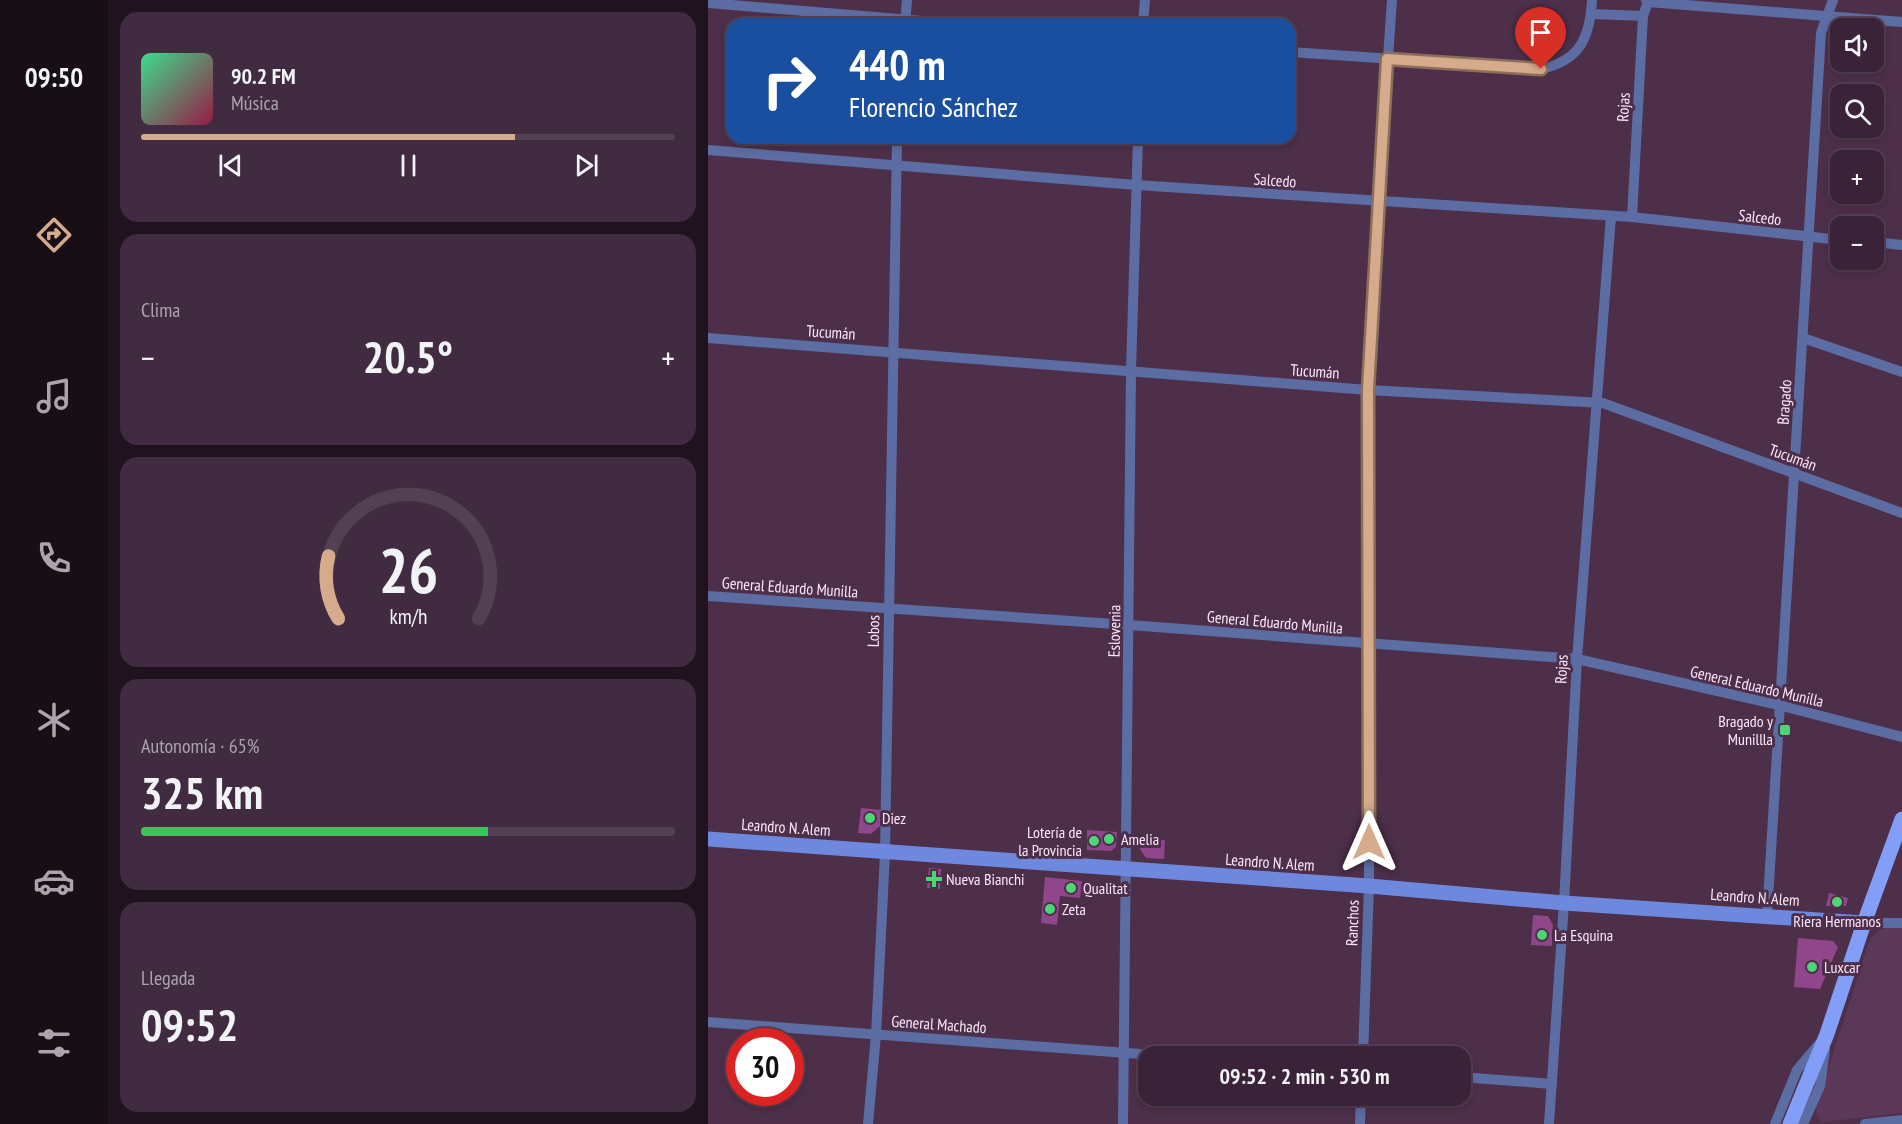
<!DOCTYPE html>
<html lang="es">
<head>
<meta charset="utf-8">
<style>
	body { margin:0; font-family:"PT Sans Narrow",sans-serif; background:#412b40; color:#f1f3f6; height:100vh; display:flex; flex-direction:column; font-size:22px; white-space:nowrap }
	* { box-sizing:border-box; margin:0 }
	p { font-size:20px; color:#aba4ae }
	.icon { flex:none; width:33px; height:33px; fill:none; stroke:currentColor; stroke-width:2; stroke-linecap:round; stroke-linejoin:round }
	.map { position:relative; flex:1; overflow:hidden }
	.sheet { display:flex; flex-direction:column; gap:12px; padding:12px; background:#20131f; width:600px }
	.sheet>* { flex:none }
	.guide { position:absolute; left:18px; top:18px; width:570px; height:126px; border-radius:18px; box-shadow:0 3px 9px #0003,0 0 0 2px #544053; background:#1a4fa0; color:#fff; overflow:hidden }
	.buttons { position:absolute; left:1122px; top:18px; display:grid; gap:12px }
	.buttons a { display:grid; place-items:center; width:54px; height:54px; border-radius:12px; background:#3a2338; box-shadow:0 3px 9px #0003,0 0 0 2px #544053; font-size:30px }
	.speed { position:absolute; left:18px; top:1028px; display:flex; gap:12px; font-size:30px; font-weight:700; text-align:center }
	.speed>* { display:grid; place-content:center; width:78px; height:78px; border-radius:50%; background:#3a2338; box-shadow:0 3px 9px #0003,0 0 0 2px #544053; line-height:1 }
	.speed .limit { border:9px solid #d22; background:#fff; color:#111 }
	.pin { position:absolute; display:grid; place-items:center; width:51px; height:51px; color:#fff; margin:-62px -26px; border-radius:50% 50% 50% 0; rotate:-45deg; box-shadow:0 0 6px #0007 }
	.pin .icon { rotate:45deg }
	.me { position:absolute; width:66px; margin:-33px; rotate:0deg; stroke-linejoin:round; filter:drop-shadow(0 0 4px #0008) }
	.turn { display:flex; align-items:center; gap:21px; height:126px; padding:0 24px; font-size:27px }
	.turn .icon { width:78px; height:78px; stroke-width:2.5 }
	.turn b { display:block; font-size:42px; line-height:51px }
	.big { font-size:45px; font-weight:700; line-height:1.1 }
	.sheet .card { flex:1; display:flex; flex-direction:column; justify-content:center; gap:9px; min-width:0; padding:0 21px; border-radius:18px; background:#412b40 }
	.sheet .dial { align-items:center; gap:0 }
	.dial svg { height:156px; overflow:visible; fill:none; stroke:#544053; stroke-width:7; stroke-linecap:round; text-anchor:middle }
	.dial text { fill:#f1f3f6; stroke:none }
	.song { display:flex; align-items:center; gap:18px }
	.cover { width:72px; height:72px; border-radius:9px; background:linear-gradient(135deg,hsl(150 70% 55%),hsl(340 70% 35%)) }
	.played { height:6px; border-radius:3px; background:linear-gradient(90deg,#d6ab8b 70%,#544053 70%) }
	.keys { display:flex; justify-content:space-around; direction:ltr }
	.heat { display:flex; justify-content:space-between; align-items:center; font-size:33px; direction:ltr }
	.charge { height:9px; border-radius:4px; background:linear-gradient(90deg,#34c759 65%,#544053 0) }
	.trip { position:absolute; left:430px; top:1046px; width:333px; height:60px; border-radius:18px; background:#3a2338; box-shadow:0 3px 9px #0003,0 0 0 2px #544053; font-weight:700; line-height:60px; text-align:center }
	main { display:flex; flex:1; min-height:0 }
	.tabs { display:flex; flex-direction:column; width:108px; justify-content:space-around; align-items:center; background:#170e16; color:#aba4ae }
	.tabs .icon { width:42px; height:42px }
	.tabs .current { color:#d6ab8b }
	.tabs b { font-size:27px; color:#f1f3f6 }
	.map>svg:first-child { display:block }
	.built { fill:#5b3758 }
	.building { fill:#91468c }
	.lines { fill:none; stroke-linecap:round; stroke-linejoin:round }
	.street { stroke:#5c6da4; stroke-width:10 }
	.secondary { stroke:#6e88de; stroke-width:15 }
	.primary { stroke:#839ef7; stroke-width:15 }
	.route-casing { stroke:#8b6f5a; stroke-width:15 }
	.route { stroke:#d6ab8b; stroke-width:10 }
	.poi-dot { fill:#4dd676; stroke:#4d2f4a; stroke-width:2 }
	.labels { text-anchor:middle; stroke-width:6; stroke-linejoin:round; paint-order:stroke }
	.street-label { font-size:16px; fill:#fce9fa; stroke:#4d2f4a }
	.poi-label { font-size:16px; fill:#fce9fa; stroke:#4d2f4a; text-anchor:start }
</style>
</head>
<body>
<main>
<nav class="tabs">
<b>09:50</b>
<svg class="icon current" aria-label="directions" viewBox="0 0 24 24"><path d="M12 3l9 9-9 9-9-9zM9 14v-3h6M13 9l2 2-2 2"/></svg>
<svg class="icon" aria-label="music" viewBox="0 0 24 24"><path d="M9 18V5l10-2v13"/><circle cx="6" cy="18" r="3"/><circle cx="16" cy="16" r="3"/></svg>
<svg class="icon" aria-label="phone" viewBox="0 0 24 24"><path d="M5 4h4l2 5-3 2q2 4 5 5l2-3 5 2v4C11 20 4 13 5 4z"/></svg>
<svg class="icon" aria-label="climate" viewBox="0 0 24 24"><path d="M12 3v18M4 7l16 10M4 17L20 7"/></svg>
<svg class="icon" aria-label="car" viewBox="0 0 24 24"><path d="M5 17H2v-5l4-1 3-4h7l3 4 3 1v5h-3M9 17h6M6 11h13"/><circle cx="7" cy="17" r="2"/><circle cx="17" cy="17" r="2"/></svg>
<svg class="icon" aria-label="filters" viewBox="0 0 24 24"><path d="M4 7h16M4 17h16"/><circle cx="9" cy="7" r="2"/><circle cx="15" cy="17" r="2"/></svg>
</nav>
<section class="sheet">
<div class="card">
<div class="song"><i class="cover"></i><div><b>90.2 FM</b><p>Música</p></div></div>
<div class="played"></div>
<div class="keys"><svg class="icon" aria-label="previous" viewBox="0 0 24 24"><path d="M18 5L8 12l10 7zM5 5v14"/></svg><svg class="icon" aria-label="pause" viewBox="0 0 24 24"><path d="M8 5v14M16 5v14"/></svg><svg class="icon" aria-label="next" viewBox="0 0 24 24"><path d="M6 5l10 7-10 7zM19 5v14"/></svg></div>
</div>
<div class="card"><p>Clima</p>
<div class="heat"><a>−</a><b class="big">20.5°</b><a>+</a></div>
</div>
<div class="card dial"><svg viewBox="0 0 100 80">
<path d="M14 69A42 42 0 1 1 86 69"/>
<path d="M14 69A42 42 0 0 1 9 37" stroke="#d6ab8b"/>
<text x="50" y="56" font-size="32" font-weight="700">26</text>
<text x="50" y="72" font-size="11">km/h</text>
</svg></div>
<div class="card"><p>Autonomía · 65%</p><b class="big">325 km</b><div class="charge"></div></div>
<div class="card"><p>Llegada</p><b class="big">09:52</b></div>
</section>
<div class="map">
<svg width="1194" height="1124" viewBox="0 0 1194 1124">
	<rect width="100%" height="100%" fill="#4d2f4a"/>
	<path class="built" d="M 1178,928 L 1194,928 L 1194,1113 L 1115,1122 L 1109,1117 L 1108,1105 L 1162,939 L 1171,930 Z"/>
	<g class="building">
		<path d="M 153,808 L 173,810 L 172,826 L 163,834 L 150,833 Z"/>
		<path d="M 379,830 L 409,832 L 408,847 L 403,851 L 379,850 Z"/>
		<path d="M 432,839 L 457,840 L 456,859 L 438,858 L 432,849 Z"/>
		<path d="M 221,868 L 233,869 L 232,889 L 219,888 Z"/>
		<path d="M 337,877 L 374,881 L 372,898 L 352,896 L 349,925 L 333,923 Z"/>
		<path d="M 1121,893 L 1140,898 L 1138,906 L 1118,906 Z"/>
		<path d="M 825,915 L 840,916 L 845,925 L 844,946 L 823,945 Z"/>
		<path d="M 1090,938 L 1125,941 L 1130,947 L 1112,989 L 1086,987 Z"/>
	</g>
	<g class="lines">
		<g class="street">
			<path d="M 940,2 L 1194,22"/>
			<path d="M 0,3 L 250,24"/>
			<path d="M 884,14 L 935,16"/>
			<path d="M 197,24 L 199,0"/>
			<path d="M 435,24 L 437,0"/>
			<path d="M 582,52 L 833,69 C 872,61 882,37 884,0"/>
			<path d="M 0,150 L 428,185 L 924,217 L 1132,240"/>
			<path d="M 924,217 L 935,16 L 940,2 L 938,0"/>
			<path d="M 1166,242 L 1194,245"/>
			<path d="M 0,338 L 660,390 L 895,403 L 1194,513"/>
			<path d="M 1095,338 L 1194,372"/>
			<path d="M 0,596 L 421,625 L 869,659 L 1071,705 L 1194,737"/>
			<path d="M 1059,916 L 1113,33 L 1125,0"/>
			<path d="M 1156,923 L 1194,923"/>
			<path d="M 0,1022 L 459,1056"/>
			<path d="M 655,1056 L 661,886 L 660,390 L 670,202 L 684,0"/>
			<path d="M 753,1077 L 844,1084"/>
			<path d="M 160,1124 L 168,1035 L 177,853 L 189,138"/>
			<path d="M 415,1124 L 423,371 L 430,138"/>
			<path d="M 652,1124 L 653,1095"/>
			<path d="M 841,1124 L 856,903 L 869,659 L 903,216"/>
			<path d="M 1067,1124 L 1089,1070 L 1111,1044"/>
			<path d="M 1095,1124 L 1112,1086 L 1117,1050"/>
			<path d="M 1157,1124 L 1194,1120"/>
		</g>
		<path class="secondary" d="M 0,839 L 661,886 L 856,903 L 1156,923"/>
		<path class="primary" d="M 1082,1124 L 1119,1034 L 1156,923 L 1194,819"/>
	</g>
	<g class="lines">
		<g class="route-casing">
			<path id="route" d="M 661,842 L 660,390 L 679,59 L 833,69"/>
		</g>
		<use href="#route" class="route"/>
	</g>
	<g class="poi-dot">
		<rect x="1071" y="724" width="12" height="12" rx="3"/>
		<circle cx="162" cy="818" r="6"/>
		<circle cx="401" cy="839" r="6"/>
		<circle cx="386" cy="841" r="6"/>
		<path d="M223 870h6v6h6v6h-6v6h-6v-6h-6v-6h6z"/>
		<circle cx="363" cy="888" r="6"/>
		<circle cx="1129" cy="902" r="6"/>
		<circle cx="342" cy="909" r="6"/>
		<circle cx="834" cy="935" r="6"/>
		<circle cx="1104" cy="967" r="6"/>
	</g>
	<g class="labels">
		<g class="street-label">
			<text transform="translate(915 107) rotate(-87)" y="6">Rojas</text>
			<text transform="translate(567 180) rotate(4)" y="6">Salcedo</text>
			<text transform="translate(1052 217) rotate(6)" y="6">Salcedo</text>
			<text transform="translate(123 332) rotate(4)" y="6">Tucumán</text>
			<text transform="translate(607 371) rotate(4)" y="6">Tucumán</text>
			<text transform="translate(1076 402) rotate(-86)" y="6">Bragado</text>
			<text transform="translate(1085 457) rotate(20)" y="6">Tucumán</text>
			<text transform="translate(82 587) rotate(4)" y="6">General Eduardo Munilla</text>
			<text transform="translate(567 622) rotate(5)" y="6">General Eduardo Munilla</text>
			<text transform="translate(165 631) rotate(-89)" y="6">Lobos</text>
			<text transform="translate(406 631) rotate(-89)" y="6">Eslovenia</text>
			<text transform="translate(853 669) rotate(-87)" y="6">Rojas</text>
			<text transform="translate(1049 686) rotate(13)" y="6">General Eduardo Munilla</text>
			<text transform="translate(78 827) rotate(4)" y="6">Leandro N. Alem</text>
			<text transform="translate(562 862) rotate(4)" y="6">Leandro N. Alem</text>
			<text transform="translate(1047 897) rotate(4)" y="6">Leandro N. Alem</text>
			<text transform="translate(644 923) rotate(-88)" y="6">Ranchos</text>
			<text transform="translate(231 1024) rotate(4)" y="6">General Machado</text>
		</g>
		<g class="poi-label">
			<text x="1065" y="727" text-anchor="end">Bragado y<tspan x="1065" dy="18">Munillla</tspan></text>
			<text x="174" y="824">Diez</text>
			<text x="374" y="838" text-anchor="end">Lotería de<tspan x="374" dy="18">la Provincia</tspan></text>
			<text x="413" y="845">Amelia</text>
			<text x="238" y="885">Nueva Bianchi</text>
			<text x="375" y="894">Qualitat</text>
			<text x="354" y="915">Zeta</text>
			<text x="1129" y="927" text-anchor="middle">Riera Hermanos</text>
			<text x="846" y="941">La Esquina</text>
			<text x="1116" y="973">Luxcar</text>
		</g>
	</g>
</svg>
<div class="buttons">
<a><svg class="icon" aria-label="sound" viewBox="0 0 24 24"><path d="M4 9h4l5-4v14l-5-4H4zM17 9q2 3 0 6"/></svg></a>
<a><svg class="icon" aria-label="search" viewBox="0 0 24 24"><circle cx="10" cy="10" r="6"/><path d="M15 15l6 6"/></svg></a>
<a>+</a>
<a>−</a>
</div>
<div class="speed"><div class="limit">30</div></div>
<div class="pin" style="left:833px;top:69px;background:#d93025"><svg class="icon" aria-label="arrive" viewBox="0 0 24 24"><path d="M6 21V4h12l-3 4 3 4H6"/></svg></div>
<svg class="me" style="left:661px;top:842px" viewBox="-20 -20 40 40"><path d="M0-17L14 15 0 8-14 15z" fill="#d6ab8b" stroke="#fff" stroke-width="4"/></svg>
<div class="trip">09:52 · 2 min · 530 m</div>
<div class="guide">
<div class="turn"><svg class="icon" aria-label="right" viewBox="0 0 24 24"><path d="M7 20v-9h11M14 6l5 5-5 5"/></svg><div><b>440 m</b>Florencio Sánchez</div></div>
</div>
</div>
</main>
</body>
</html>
